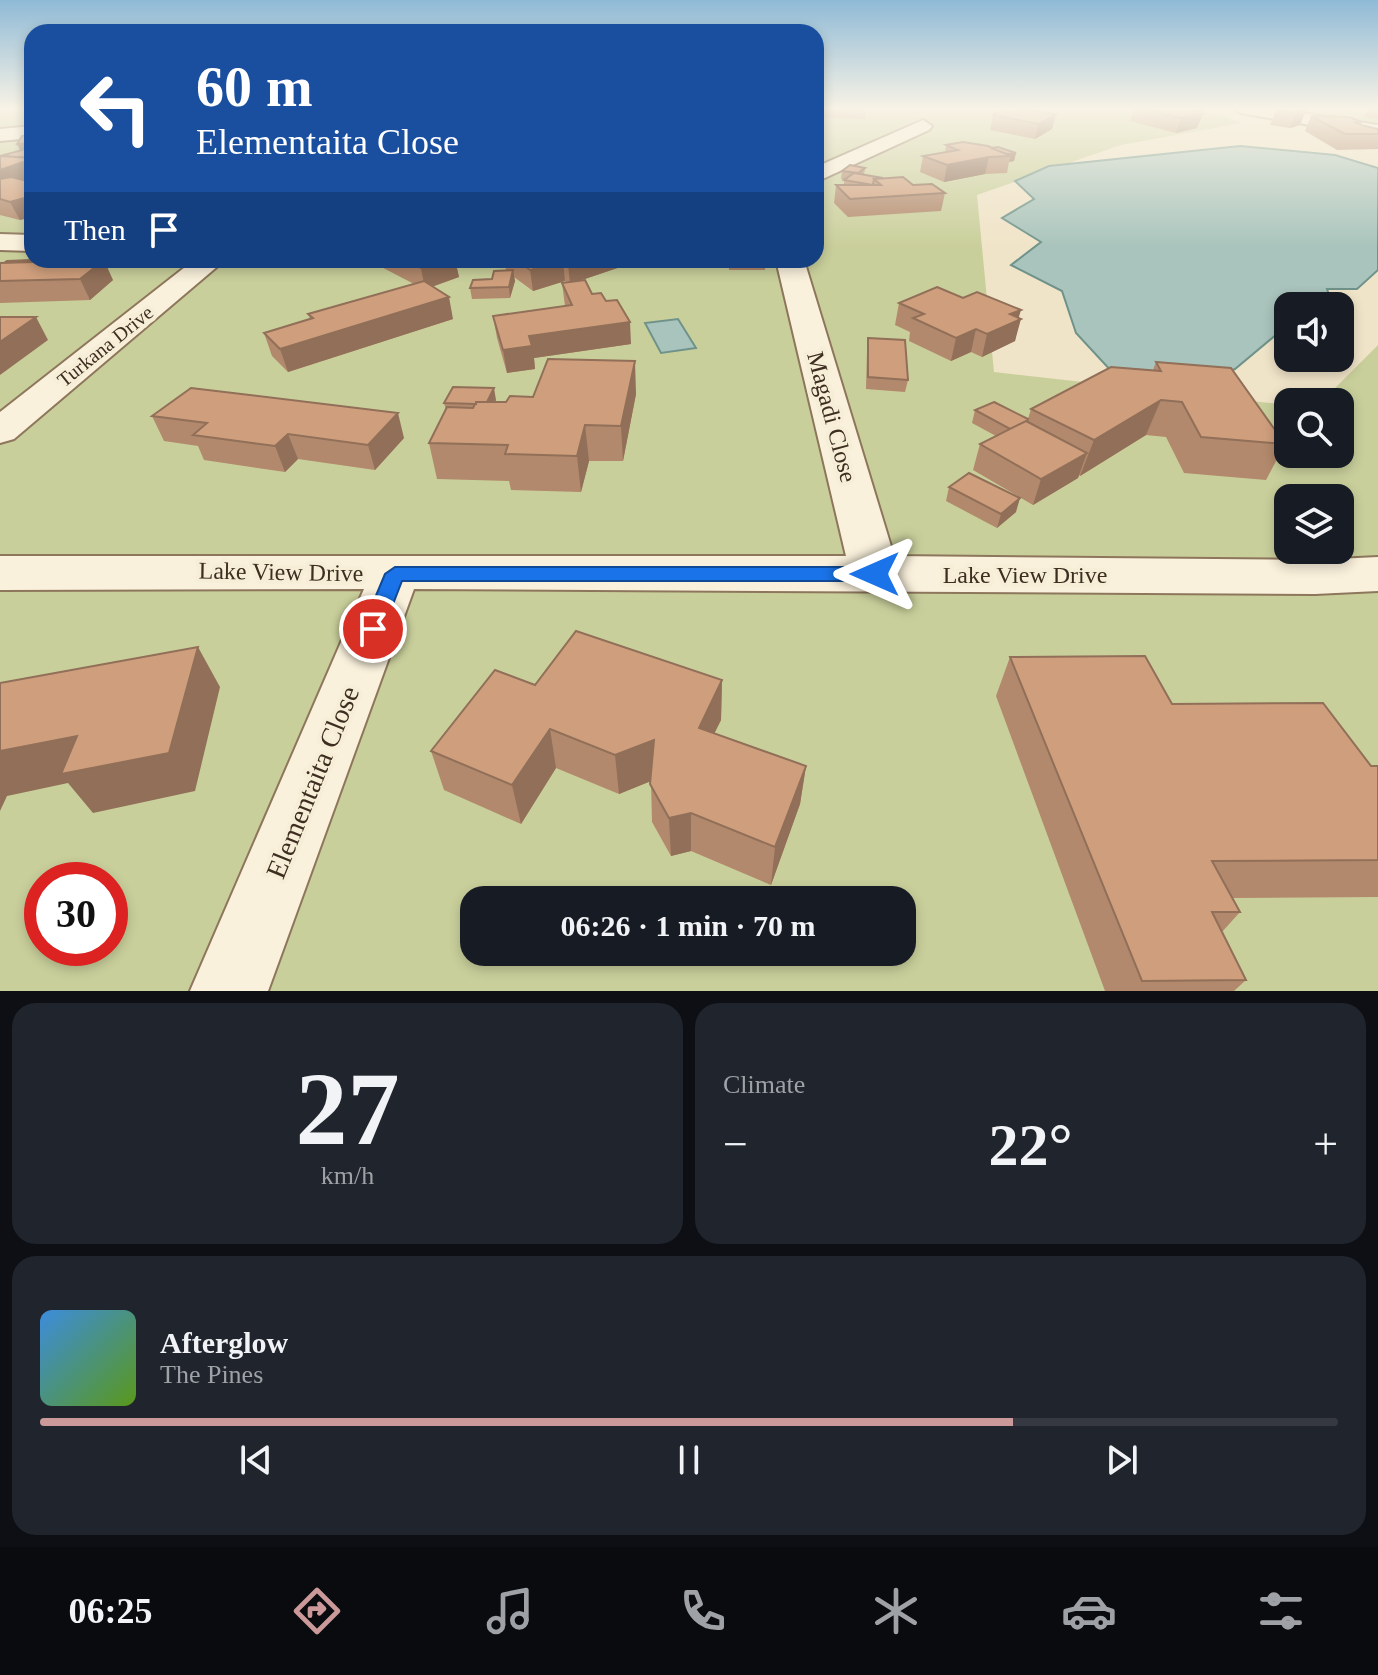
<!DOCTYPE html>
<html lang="en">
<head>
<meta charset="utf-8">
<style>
	body { margin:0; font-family:"Times New Roman",serif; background:#20242c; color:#f1f3f6; height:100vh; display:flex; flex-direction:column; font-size:30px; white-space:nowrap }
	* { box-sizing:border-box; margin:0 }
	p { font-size:26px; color:#9ea1a6 }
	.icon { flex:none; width:44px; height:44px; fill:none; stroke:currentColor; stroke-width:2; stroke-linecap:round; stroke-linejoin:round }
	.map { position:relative; height:991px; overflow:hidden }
	.sheet { display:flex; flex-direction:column; gap:12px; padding:12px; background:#0d0f14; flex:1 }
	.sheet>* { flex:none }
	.hud { position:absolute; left:24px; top:24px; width:800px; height:244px; border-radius:24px; box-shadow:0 4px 12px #0003; background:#1a4fa0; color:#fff; overflow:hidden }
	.tools { position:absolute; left:1274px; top:292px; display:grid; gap:16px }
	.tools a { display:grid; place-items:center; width:80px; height:80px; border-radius:16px; background:#171b24; box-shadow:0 4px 12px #0003; font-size:40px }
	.speed { position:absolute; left:24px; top:862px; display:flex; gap:16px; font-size:40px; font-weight:700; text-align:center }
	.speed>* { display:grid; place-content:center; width:104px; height:104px; border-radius:50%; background:#171b24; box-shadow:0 4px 12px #0003; line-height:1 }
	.speed .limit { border:12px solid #d22; background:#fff; color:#111 }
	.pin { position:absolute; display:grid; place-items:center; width:68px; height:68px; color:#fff; margin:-34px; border:4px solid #fff; border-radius:50%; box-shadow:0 2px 8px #0007 }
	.me { position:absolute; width:88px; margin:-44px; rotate:270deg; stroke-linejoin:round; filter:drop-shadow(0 0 6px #0008) }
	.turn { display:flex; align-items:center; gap:28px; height:168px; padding:0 40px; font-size:36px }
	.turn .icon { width:104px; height:104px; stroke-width:2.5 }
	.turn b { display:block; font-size:56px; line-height:68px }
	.then { display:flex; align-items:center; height:76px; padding:0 40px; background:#0003; gap:16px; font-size:30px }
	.big { font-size:60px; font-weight:600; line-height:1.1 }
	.sheet .card { flex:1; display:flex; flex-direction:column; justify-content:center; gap:12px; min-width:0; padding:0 28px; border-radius:24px; background:#20242c }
	.sheet .dial { align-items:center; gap:0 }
	.dial b { font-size:104px; line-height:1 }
	.song { display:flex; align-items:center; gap:24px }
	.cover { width:96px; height:96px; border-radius:12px; background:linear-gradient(135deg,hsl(210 70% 55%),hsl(90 70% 35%)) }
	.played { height:8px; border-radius:4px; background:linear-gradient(90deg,#cc999b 75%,#363941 75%) }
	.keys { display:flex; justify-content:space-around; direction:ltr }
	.heat { display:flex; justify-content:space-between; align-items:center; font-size:44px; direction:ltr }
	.sheet .tiles { flex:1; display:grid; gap:12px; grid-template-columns:1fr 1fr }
	.card:last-child { grid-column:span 2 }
	.trip { position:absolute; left:460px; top:886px; width:456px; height:80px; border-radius:24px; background:#171b24; box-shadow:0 4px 12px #0003; font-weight:600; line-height:80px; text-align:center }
	.dock { display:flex; height:128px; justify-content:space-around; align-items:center; background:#090b0e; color:#9ea1a6 }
	.dock .icon { width:56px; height:56px }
	.dock .active { color:#cc999b }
	.dock b { font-size:36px; color:#f1f3f6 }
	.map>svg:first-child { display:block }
	.green { fill:#c9cf9b; fill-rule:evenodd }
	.water { fill:#a9c4bc; stroke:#6f938a; stroke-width:2 }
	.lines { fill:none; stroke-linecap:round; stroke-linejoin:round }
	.minor-casing { stroke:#8d765c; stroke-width:4 }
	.minor { fill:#faf1dc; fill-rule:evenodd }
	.wall { fill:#b2896c }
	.shaded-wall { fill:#916f58 }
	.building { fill:#cf9f7d; stroke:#916f58; stroke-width:2 }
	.route { fill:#1a73e8; stroke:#114b97; stroke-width:2 }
	.labels { text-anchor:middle; stroke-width:8; stroke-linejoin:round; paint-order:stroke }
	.far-street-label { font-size:20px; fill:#3d2e20; stroke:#f7eed8 }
	.street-label { font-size:24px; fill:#3d2e20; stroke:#f7eed8 }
	.near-street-label { font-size:28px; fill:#3d2e20; stroke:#f7eed8 }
</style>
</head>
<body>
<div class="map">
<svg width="1378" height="991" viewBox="0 0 1378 991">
	<rect width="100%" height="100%" fill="#f0e4c8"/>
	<g class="green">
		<path d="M 0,108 L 32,108 L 32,260 L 816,260 L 816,108 L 1199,108 L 1242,123 L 1121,145 L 977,195 L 994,372 L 1288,405 L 1288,454 L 1340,454 L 1340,402 L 1321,402 L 1378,345 L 1378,991 L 0,991 ZM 1288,498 L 1340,498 L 1340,550 L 1288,550 ZM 42,880 L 110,880 L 110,948 L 42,948 ZM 474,900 L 902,900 L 902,952 L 474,952 Z"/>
		<path d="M 1217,108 L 1337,108 L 1378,117 L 1378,138 Z"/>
	</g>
	<g class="water">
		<path d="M 1240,146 L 1335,155 L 1378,168 L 1378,270 L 1357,289 L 1327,289 L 1333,306 L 1288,306 L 1288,330 L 1277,334 L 1235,369 L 1181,389 L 1114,374 L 1076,333 L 1062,291 L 1011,265 L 1041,242 L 1002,218 L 1034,199 L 1015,181 L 1049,166 Z"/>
		<path d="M 678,319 L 696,348 L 661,353 L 645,323 Z"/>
	</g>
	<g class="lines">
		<g class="minor-casing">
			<g id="minor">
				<path d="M 1232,108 L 1272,108 L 1378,125 L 1378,137 L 1241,113 Z"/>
				<path d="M 923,120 L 932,126 L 929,130 L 816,182 L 816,167 Z"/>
				<path d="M 32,126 L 32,138 L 0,141 L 0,129 Z"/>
				<path d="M 0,234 L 32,235 L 32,251 L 0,250 Z"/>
				<path d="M 194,260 L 225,260 L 14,439 L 0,443 L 0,412 Z"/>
				<path d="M 776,260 L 804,260 L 894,556 L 1315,560 L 1378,557 L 1378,591 L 1315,594 L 414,589 L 268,991 L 190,991 L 364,589 L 0,590 L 0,556 L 846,556 Z"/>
			</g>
		</g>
		<use href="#minor" class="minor"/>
	</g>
	<g class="wall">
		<path d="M 816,108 L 866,108 L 865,119 L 816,117 Z"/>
		<path d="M 1134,108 L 1196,108 L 1203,109 L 1197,128 L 1176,133 L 1130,121 Z"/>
		<path d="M 1368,108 L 1378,108 L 1378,119 L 1364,117 Z"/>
		<path d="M 1276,110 L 1306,110 L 1300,125 L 1290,128 L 1270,125 Z"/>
		<path d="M 1056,114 L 1052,129 L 1035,139 L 990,130 L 993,115 Z"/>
		<path d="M 1311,116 L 1362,122 L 1361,125 L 1378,134 L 1378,149 L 1337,150 L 1305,131 Z"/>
		<path d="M 32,135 L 32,179 L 28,181 L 32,182 L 32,217 L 20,220 L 0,215 L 0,156 L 20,150 L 17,144 Z"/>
		<path d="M 946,145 L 991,148 L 1016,153 L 1014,161 L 1009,162 L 1007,173 L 985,174 L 944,182 L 920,172 L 923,156 L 945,152 Z"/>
		<path d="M 865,168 L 864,175 L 913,185 L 945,193 L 941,211 L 848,217 L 834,203 L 836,185 L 844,185 L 844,180 L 841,179 L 842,171 Z"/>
		<path d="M 34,260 L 35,262 L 113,280 L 90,300 L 0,303 L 0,263 Z"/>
		<path d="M 368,260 L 455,260 L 459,277 L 432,287 L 453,319 L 288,372 L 272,356 L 264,333 L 310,319 L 308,314 L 414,284 Z"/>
		<path d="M 504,260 L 641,260 L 579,281 L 592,294 L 631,344 L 534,358 L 535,369 L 507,373 L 497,338 L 493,316 L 565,306 L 562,283 L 567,283 L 565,281 L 533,291 L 514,277 L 515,281 L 510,298 L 472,299 L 470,288 L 492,279 L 506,270 Z"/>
		<path d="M 729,260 L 766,260 L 765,270 L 729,270 Z"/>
		<path d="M 963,298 L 1019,318 L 1015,341 L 982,357 L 971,352 L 951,361 L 909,341 L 910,332 L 895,325 L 899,303 Z"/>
		<path d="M 868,338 L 908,380 L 905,392 L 866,389 L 867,350 Z"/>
		<path d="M 1156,362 L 1285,444 L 1266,480 L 1184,473 L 1166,437 L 1146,435 L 1080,476 L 1079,475 L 1078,478 L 1033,505 L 973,470 L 980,444 L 996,436 L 972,423 L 975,410 L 1028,419 L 1031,409 L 1153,370 Z"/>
		<path d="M 636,394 L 623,461 L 589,461 L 581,492 L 511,490 L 509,481 L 437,479 L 429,443 L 446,410 L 444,403 L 496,400 L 495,402 L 506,402 L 533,397 Z"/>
		<path d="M 152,416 L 404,438 L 375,470 L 298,459 L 285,472 L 204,460 L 198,446 L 164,441 Z"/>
		<path d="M 949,487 L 1016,512 L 997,528 L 946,501 Z"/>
		<path d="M 1010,657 L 1172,704 L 1371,766 L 1378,766 L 1378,897 L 1233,898 L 1240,912 L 1222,932 L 1246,980 L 1234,991 L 1105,991 L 996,696 Z"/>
		<path d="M 722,680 L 721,720 L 714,733 L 806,766 L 800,804 L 771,885 L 691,851 L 671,856 L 652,822 L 651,781 L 619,794 L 556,768 L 521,824 L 444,790 L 431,751 L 535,685 Z"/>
	</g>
	<g class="shaded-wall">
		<path d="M 1203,109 L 1201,114 L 1203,114 L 1197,128 L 1176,133 L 1181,118 Z"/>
		<path d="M 1306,110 L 1300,125 L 1290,128 L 1296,114 Z"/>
		<path d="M 1056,114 L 1052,129 L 1035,139 L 1039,124 Z"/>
		<path d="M 32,143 L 32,151 L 21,152 L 17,144 Z"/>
		<path d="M 1016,153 L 1014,161 L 1009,162 L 1011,156 L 1002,155 Z"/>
		<path d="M 989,157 L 985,174 L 944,182 L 947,165 Z"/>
		<path d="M 32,159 L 32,179 L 0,191 L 0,170 Z"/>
		<path d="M 32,196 L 32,217 L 20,220 L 10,202 Z"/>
		<path d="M 104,260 L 113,280 L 90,300 L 80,279 Z"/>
		<path d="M 446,260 L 455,260 L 459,277 L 425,289 L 421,268 Z"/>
		<path d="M 579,260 L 641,260 L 570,284 L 568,264 Z"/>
		<path d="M 563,261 L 565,281 L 533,291 L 530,270 Z"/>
		<path d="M 513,270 L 515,281 L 510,298 L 509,287 Z"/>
		<path d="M 449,297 L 453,319 L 288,372 L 280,349 Z"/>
		<path d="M 1021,310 L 1018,320 L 1021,319 L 1015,341 L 982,357 L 987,334 L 1010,314 Z"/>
		<path d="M 36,317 L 48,340 L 0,375 L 0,342 Z"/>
		<path d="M 630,322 L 631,344 L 534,358 L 535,369 L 507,373 L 503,350 L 529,336 Z"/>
		<path d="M 976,329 L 971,352 L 951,361 L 956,338 Z"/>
		<path d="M 635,361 L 636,394 L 623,461 L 621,426 Z"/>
		<path d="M 494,388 L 496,400 L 488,417 L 486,404 Z"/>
		<path d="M 1161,400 L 1146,435 L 1080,476 L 1094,440 Z"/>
		<path d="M 398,413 L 404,438 L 375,470 L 368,445 Z"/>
		<path d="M 585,425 L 589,461 L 581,492 L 577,456 Z"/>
		<path d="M 288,434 L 298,459 L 285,472 L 275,446 Z"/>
		<path d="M 1087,453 L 1078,478 L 1033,505 L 1041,479 Z"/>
		<path d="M 1020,498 L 1016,512 L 997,528 L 1001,514 Z"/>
		<path d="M 198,647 L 220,687 L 195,791 L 93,813 L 68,783 L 7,796 L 0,811 L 0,751 Z"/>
		<path d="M 722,680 L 721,720 L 698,767 L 699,728 Z"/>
		<path d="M 550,729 L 556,768 L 521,824 L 512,785 Z"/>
		<path d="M 654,740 L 656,779 L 619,794 L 615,755 Z"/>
		<path d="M 806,766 L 800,804 L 771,885 L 775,847 Z"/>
		<path d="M 691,813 L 691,851 L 671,856 L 669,818 Z"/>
	</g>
	<g class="building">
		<path d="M 1002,108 L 1014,108 L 1056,114 L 1039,124 L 993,115 Z"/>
		<path d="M 1138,108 L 1196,108 L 1203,109 L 1198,111 L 1203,114 L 1181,118 Z"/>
		<path d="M 1282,108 L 1294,108 L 1306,110 L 1296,114 L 1276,110 Z"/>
		<path d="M 1311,116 L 1349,117 L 1362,122 L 1354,122 L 1361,125 L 1378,129 L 1378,134 L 1345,134 Z"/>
		<path d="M 32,135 L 32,143 L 17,144 L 22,136 Z"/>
		<path d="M 963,142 L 988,146 L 1011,156 L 989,157 L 947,165 L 923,156 L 958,150 L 946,145 Z"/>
		<path d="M 998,147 L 1016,153 L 1007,154 L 991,148 Z"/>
		<path d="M 26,149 L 32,150 L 32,158 L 0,156 Z"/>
		<path d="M 0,156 L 32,158 L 32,159 L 0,170 Z"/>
		<path d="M 850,165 L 865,168 L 858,173 L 842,171 Z"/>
		<path d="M 854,173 L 883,178 L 874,179 L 873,185 L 844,180 Z"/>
		<path d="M 11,177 L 32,182 L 32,196 L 10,202 L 0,199 L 0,179 Z"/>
		<path d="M 903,177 L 913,185 L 932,184 L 945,193 L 850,199 L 836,185 L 881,185 L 874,179 Z"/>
		<path d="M 34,260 L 31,262 L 4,263 L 7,261 Z"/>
		<path d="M 104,260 L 80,279 L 0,281 L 0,263 Z"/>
		<path d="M 404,260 L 446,260 L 421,268 Z"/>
		<path d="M 517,260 L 579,260 L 568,264 L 563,261 L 530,270 Z"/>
		<path d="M 513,270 L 509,287 L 470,288 L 473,280 L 492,279 L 494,271 Z"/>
		<path d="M 585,280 L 592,294 L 601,293 L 606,301 L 617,300 L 630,322 L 529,336 L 532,346 L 503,350 L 493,316 L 572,305 L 562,283 Z"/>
		<path d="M 424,281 L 449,297 L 280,349 L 264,333 L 313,318 L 308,314 Z"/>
		<path d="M 937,287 L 963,298 L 977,292 L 1021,310 L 1010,314 L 1021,319 L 987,334 L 976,329 L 956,338 L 913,318 L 924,314 L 899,303 Z"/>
		<path d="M 0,317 L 36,317 L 0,342 Z"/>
		<path d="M 868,338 L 905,340 L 908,380 L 868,377 Z"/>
		<path d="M 548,359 L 635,361 L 621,426 L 585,425 L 577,456 L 505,454 L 508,445 L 429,443 L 447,407 L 473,408 L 476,402 L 506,402 L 510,396 L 533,397 Z"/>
		<path d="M 1156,362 L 1231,368 L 1285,444 L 1201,437 L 1182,402 L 1161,400 L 1094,440 L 1031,409 L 1111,367 L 1161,371 Z"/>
		<path d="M 453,387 L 494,388 L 487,402 L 476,402 L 476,404 L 444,403 Z"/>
		<path d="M 191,388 L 398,413 L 368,445 L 288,434 L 275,446 L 193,435 L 207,423 L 152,416 Z"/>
		<path d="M 994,402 L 1028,419 L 1027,421 L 1010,429 L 975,410 Z"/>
		<path d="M 1026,421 L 1087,453 L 1041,479 L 980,444 Z"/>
		<path d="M 969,473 L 1020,498 L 1001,514 L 949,487 Z"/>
		<path d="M 576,631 L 722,680 L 699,728 L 806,766 L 775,847 L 691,813 L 669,818 L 650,784 L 654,740 L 615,755 L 550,729 L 512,785 L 431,751 L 495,670 L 535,685 Z"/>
		<path d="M 198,647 L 169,753 L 61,774 L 77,736 L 0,751 L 0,683 Z"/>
		<path d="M 1145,656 L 1172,704 L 1323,703 L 1371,766 L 1378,766 L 1378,860 L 1212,861 L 1240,912 L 1212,912 L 1246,980 L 1142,981 L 1010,657 Z"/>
	</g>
	<linearGradient id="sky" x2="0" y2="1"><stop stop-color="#8fbad6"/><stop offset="0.44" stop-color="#f8f3e6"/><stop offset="1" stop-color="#f8f3e6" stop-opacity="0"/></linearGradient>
	<rect width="1378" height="247" fill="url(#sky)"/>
	<path class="route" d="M 395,567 L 875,567 L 885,574 L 875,581 L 402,581 L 381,635 L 365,635 L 362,629 L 385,574 Z"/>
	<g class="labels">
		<g class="far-street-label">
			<text transform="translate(105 346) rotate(-39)" y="7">Turkana Drive</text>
		</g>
		<g class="street-label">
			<text transform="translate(832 417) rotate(75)" y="8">Magadi Close</text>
			<text transform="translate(281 572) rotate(1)" y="8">Lake View Drive</text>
			<text x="1025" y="583">Lake View Drive</text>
		</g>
		<g class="near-street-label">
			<text transform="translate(312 782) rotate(-68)" y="10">Elementaita Close</text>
		</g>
	</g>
</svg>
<div class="tools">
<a><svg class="icon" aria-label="sound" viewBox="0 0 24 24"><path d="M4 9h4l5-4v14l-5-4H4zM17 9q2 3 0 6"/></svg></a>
<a><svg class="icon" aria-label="search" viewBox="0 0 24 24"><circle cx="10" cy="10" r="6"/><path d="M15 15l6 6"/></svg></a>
<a><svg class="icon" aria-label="layers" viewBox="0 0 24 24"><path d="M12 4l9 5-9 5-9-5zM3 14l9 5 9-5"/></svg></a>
</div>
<div class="speed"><div class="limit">30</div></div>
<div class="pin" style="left:373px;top:629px;background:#d93025"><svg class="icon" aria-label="arrive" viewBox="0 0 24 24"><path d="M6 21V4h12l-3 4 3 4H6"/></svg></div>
<svg class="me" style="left:875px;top:574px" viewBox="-20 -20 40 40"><path d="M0-17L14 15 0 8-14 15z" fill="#1a73e8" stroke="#fff" stroke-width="4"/></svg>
<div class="trip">06:26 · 1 min · 70 m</div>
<div class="hud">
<div class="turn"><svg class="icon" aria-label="left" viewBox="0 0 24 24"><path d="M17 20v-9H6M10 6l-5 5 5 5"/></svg><div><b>60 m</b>Elementaita Close</div></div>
<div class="then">Then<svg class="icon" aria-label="arrive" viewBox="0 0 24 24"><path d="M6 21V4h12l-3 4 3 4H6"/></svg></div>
</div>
</div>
<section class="sheet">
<div class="tiles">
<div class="card dial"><b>27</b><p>km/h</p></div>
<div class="card"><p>Climate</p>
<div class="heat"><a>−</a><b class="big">22°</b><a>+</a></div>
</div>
<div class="card">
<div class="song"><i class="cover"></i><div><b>Afterglow</b><p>The Pines</p></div></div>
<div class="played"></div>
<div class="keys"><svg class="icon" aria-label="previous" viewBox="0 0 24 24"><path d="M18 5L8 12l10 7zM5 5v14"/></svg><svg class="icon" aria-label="pause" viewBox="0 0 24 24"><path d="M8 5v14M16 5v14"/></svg><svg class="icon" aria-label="next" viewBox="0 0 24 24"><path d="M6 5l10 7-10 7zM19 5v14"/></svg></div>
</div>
</div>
</section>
<nav class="dock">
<b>06:25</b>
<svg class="icon active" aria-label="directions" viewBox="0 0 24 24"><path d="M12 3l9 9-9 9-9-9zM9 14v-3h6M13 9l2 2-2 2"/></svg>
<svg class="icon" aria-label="music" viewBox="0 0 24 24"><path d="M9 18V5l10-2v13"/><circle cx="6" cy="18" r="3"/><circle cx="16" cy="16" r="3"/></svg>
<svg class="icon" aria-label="phone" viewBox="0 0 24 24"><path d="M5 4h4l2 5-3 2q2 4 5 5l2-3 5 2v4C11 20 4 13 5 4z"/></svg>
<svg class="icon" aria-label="climate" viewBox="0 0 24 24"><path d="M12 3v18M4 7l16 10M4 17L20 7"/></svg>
<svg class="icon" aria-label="car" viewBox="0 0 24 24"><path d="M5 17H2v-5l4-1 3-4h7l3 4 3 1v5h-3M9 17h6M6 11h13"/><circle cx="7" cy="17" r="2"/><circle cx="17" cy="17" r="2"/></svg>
<svg class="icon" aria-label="filters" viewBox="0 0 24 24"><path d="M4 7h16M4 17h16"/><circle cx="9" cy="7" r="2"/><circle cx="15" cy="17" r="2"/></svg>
</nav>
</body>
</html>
